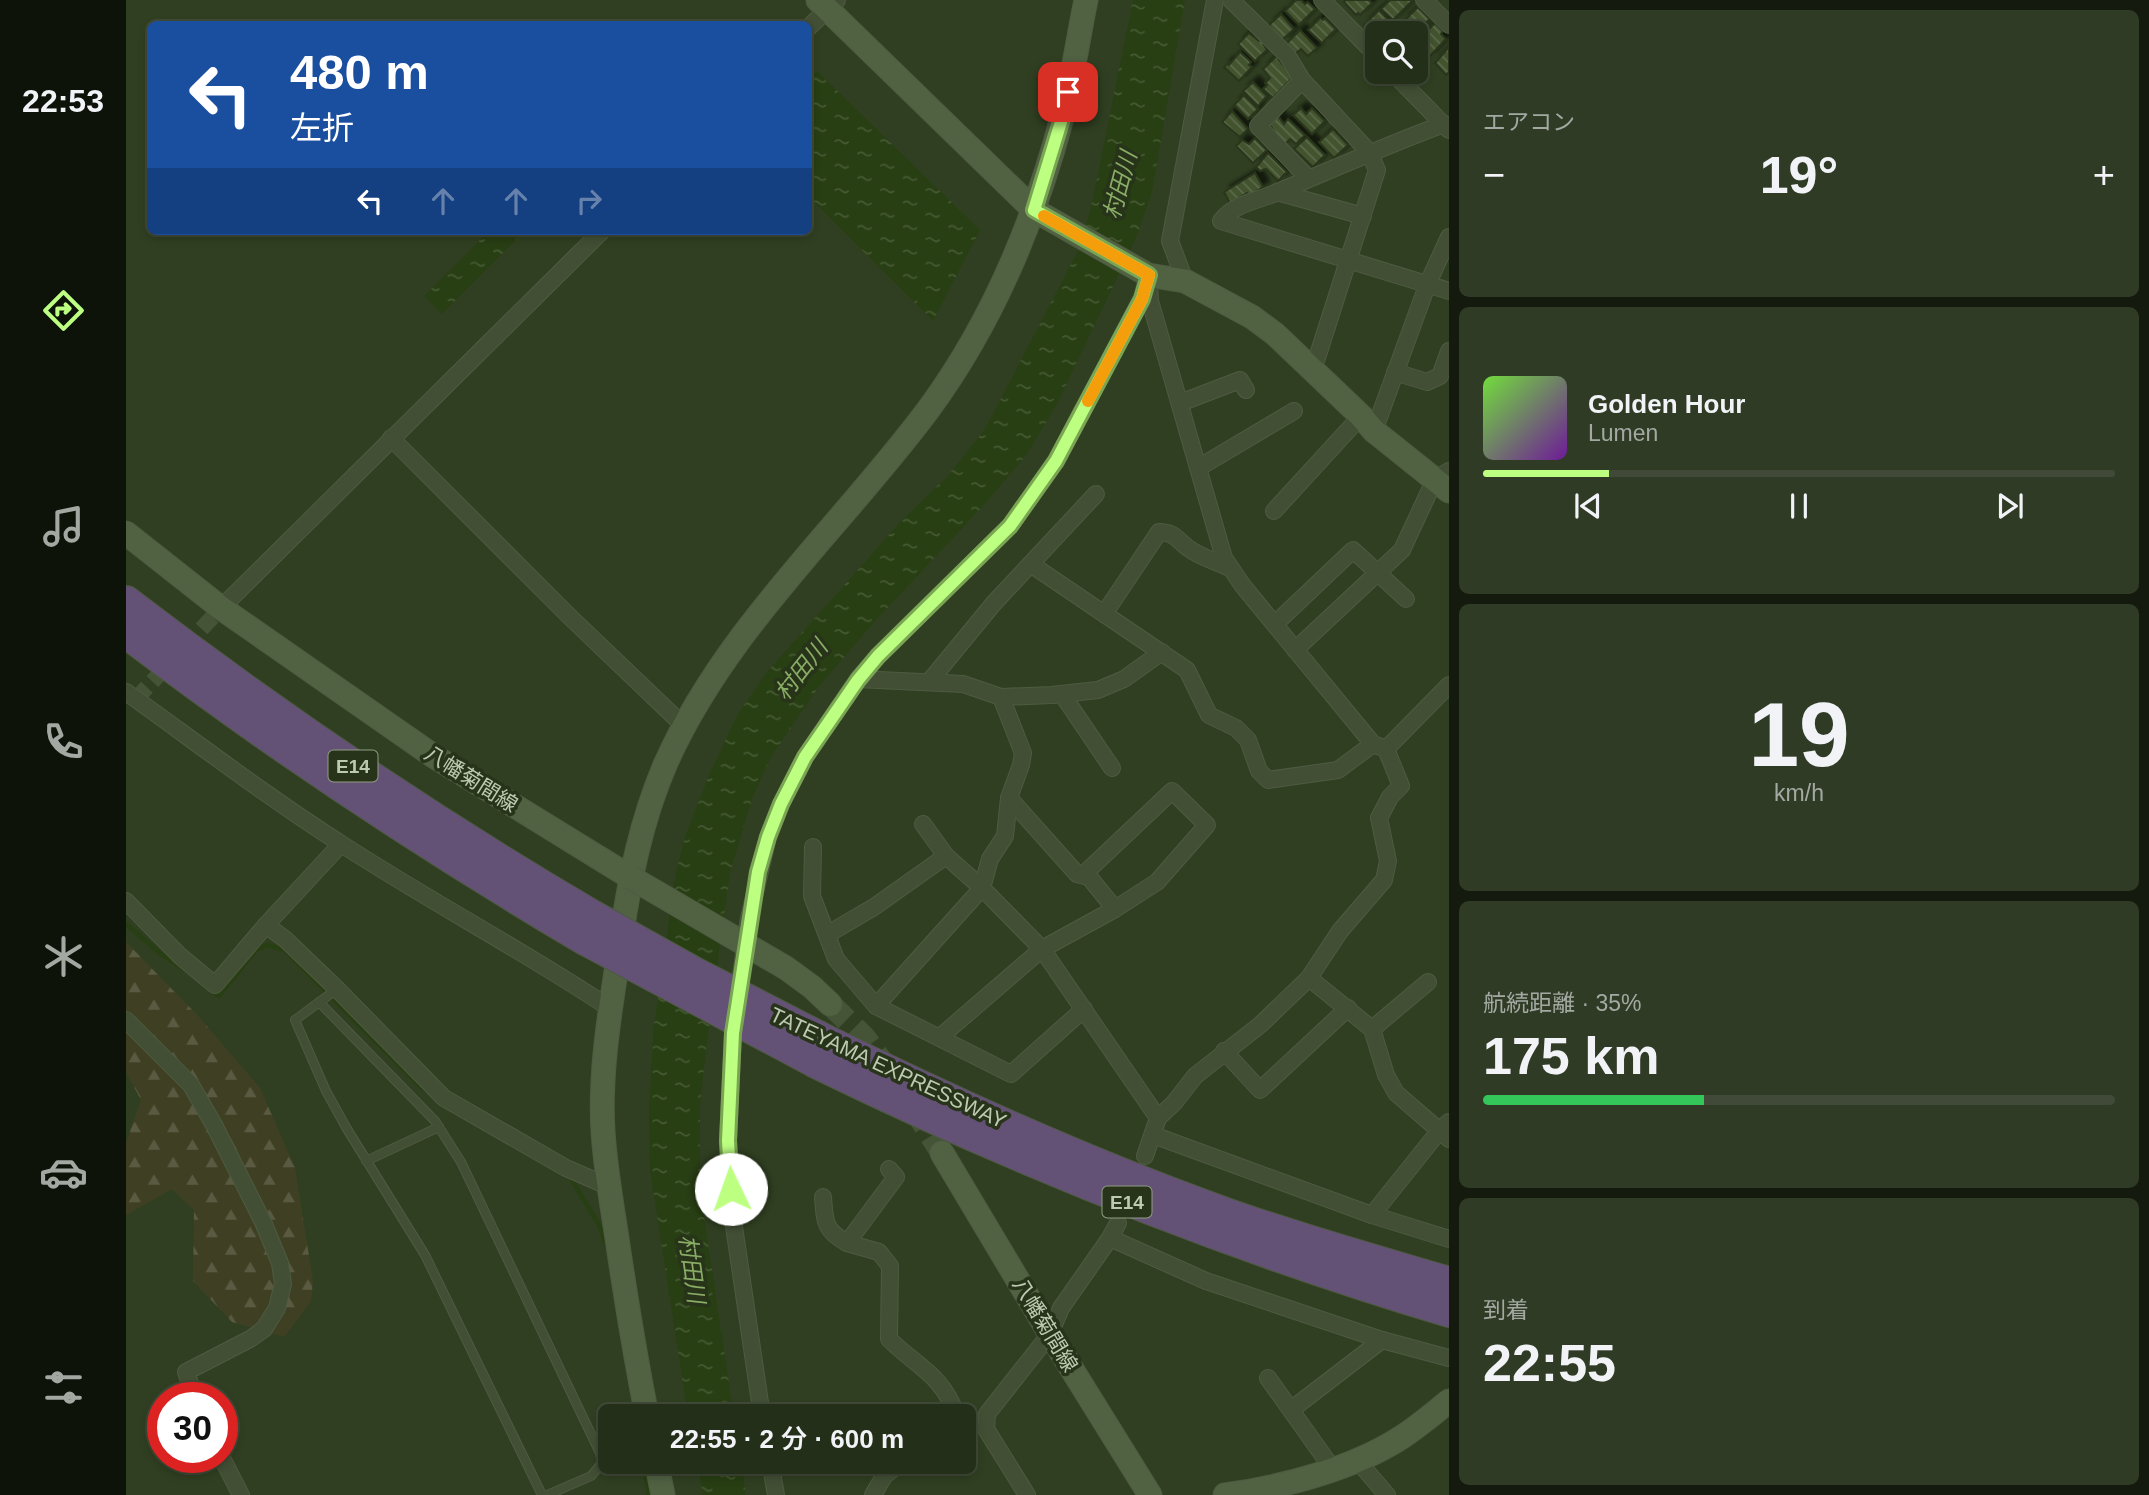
<!DOCTYPE html>
<html lang="ja">
<head>
<meta charset="utf-8">
<style>
	body { margin:0; font-family:Arial,"Noto Sans JP",sans-serif; background:#303b26; color:#f1f3f6; height:100vh; display:flex; flex-direction:column; font-size:26px; white-space:nowrap }
	* { box-sizing:border-box; margin:0 }
	p { font-size:23px; color:#a3a9a2 }
	.icon { flex:none; width:38px; height:38px; fill:none; stroke:currentColor; stroke-width:2; stroke-linecap:round; stroke-linejoin:round }
	.map { position:relative; flex:1; overflow:hidden }
	.drawer { display:flex; flex-direction:column; gap:10px; padding:10px; background:#141a0e; width:700px }
	.drawer>* { flex:none }
	.hud { position:absolute; left:21px; top:21px; width:665px; height:214px; border-radius:10px; box-shadow:0 4px 10px #0003,0 0 0 2px #414a38; background:#1a4fa0; color:#fff; overflow:hidden }
	.tools { position:absolute; left:1239px; top:21px; display:grid; gap:14px }
	.tools a { display:grid; place-items:center; width:63px; height:63px; border-radius:10px; background:#242f19; box-shadow:0 4px 10px #0003,0 0 0 2px #414a38; font-size:35px }
	.speed { position:absolute; left:21px; top:1382px; display:flex; gap:14px; font-size:35px; font-weight:700; text-align:center }
	.speed>* { display:grid; place-content:center; width:91px; height:91px; border-radius:50%; background:#242f19; box-shadow:0 4px 10px #0003,0 0 0 2px #414a38; line-height:1 }
	.speed .limit { border:10px solid #d22; background:#fff; color:#111 }
	.pin { position:absolute; display:grid; place-items:center; width:60px; height:60px; color:#fff; margin:-30px; border-radius:14px; box-shadow:0 4px 10px #0006 }
	.me { position:absolute; width:77px; margin:-38px; rotate:357deg; stroke-linejoin:round; filter:drop-shadow(0 0 5px #0008) }
	.turn { display:flex; align-items:center; gap:24px; height:147px; padding:0 28px; font-size:32px }
	.turn .icon { width:91px; height:91px; stroke-width:2.5 }
	.turn b { display:block; font-size:49px; line-height:60px }
	.lanes { display:flex; align-items:center; height:66px; padding:0 28px; background:#0003; justify-content:center; gap:35px; direction:ltr }
	.lanes .off { opacity:.35 }
	.big { font-size:52px; font-weight:600; line-height:1.1 }
	.drawer .card { flex:1; display:flex; flex-direction:column; justify-content:center; gap:10px; min-width:0; padding:0 24px; border-radius:10px; background:#303b26 }
	.drawer .dial { align-items:center; gap:0 }
	.dial b { font-size:91px; line-height:1 }
	.song { display:flex; align-items:center; gap:21px }
	.cover { width:84px; height:84px; border-radius:10px; background:linear-gradient(135deg,hsl(100 70% 55%),hsl(280 70% 35%)) }
	.played { height:7px; border-radius:4px; background:linear-gradient(90deg,#bcff81 20%,#414a38 20%) }
	.keys { display:flex; justify-content:space-around; direction:ltr }
	.heat { display:flex; justify-content:space-between; align-items:center; font-size:38px; direction:ltr }
	.charge { height:10px; border-radius:5px; background:linear-gradient(90deg,#34c759 35%,#414a38 0) }
	.trip { position:absolute; left:472px; top:1404px; width:378px; height:70px; border-radius:10px; background:#242f19; box-shadow:0 4px 10px #0003,0 0 0 2px #414a38; font-weight:600; line-height:70px; text-align:center }
	main { display:flex; flex:1; min-height:0 }
	.tab-bar { display:flex; flex-direction:column; width:126px; justify-content:space-around; align-items:center; background:#0e130a; color:#a3a9a2 }
	.tab-bar .icon { width:49px; height:49px }
	.tab-bar .selected { color:#bcff81 }
	.tab-bar b { font-size:32px; color:#f1f3f6 }
	.map>svg:first-child { display:block }
	.forest { fill:url(#forest-firs) }
	.water { fill:url(#water-ripples) }
	.lines { fill:none; stroke-linecap:round; stroke-linejoin:round }
	.stream { stroke:#283e13; stroke-width:4.5 }
	.building { fill:url(#building-back-hatch); stroke:#29361c; stroke-width:2; filter:url(#shadow) }
	.street-tunnel { stroke:#455437; stroke-width:16; stroke-dasharray:16 8; stroke-linecap:butt }
	.secondary-tunnel { stroke:#455437; stroke-width:23; stroke-dasharray:23 11; stroke-linecap:butt }
	.lane-casing { stroke:#4e5b41; stroke-width:10 }
	.street-casing { stroke:#4e5b41; stroke-width:18 }
	.secondary-casing { stroke:#4e5b41; stroke-width:25 }
	.highway-casing { stroke:#4d5a40; stroke-width:32 }
	.lane { stroke:#424f35; stroke-width:8 }
	.street { stroke:#424f35; stroke-width:16 }
	.secondary { stroke:#516243; stroke-width:23 }
	.highway { stroke:#645176; stroke-width:30 }
	.secondary-bridge-casing { stroke:#4e5b41; stroke-width:25; stroke-linecap:butt }
	.highway-bridge-casing { stroke:#4d5a40; stroke-width:32; stroke-linecap:butt }
	.secondary-bridge { stroke:#516243; stroke-width:23 }
	.highway-bridge { stroke:#645176; stroke-width:30 }
	.route-casing { stroke:#7aa654; stroke-width:18 }
	.route { stroke:#bcff81; stroke-width:12 }
	.slow { stroke:#f59e0b; stroke-width:12 }
	.labels { text-anchor:middle; stroke-width:7; stroke-linejoin:round; paint-order:stroke }
	.shield { fill:#27341a; stroke:#909d84; stroke-width:2 }
	.shield-label { font-size:19px; font-weight:bold; fill:#bdcab1 }
	.street-label { font-size:21px; fill:#bdcab1; stroke:#27341a }
	.water-label { font-size:23px; font-style:italic; fill:#8aad66; stroke:#27341a }
</style>
</head>
<body>
<main>
<nav class="tab-bar">
<b>22:53</b>
<svg class="icon selected" aria-label="directions" viewBox="0 0 24 24"><path d="M12 3l9 9-9 9-9-9zM9 14v-3h6M13 9l2 2-2 2"/></svg>
<svg class="icon" aria-label="music" viewBox="0 0 24 24"><path d="M9 18V5l10-2v13"/><circle cx="6" cy="18" r="3"/><circle cx="16" cy="16" r="3"/></svg>
<svg class="icon" aria-label="phone" viewBox="0 0 24 24"><path d="M5 4h4l2 5-3 2q2 4 5 5l2-3 5 2v4C11 20 4 13 5 4z"/></svg>
<svg class="icon" aria-label="climate" viewBox="0 0 24 24"><path d="M12 3v18M4 7l16 10M4 17L20 7"/></svg>
<svg class="icon" aria-label="car" viewBox="0 0 24 24"><path d="M5 17H2v-5l4-1 3-4h7l3 4 3 1v5h-3M9 17h6M6 11h13"/><circle cx="7" cy="17" r="2"/><circle cx="17" cy="17" r="2"/></svg>
<svg class="icon" aria-label="filters" viewBox="0 0 24 24"><path d="M4 7h16M4 17h16"/><circle cx="9" cy="7" r="2"/><circle cx="15" cy="17" r="2"/></svg>
</nav>
<div class="map">
<svg width="1323" height="1495" viewBox="0 0 1323 1495">
	<defs>
		<pattern id="forest-firs" width="22" height="20" patternUnits="userSpaceOnUse" patternTransform="scale(1.75)"><rect width="22" height="20" fill="#3f4023"/><path d="M5 1l3.5 6h-7zM16 11l3.5 6h-7z" fill="#595a41"/></pattern>
		<pattern id="water-ripples" width="26" height="14" patternUnits="userSpaceOnUse" patternTransform="scale(1.75)"><rect width="26" height="14" fill="#283e13"/><path d="M2 4q2-2 4 0t4 0M15 11q2-2 4 0t4 0" fill="none" stroke="#455933"/></pattern>
		<pattern id="building-back-hatch" width="6" height="6" patternUnits="userSpaceOnUse" patternTransform="scale(1.75)"><rect width="6" height="6" fill="#42532f"/><path d="M-1 5l2 2M0 0l6 6M5-1l2 2" fill="none" stroke="#5b6a4b"/></pattern>
		<filter id="shadow"><feDropShadow dx="6" dy="-6" stdDeviation="2" flood-color="#0009"/></filter>
	</defs>
	<rect width="100%" height="100%" fill="#303f21"/>
	<path class="forest" d="M 0,942 L 73,1017 L 134,1088 L 169,1168 L 187,1281 L 185,1301 L 158,1337 L 106,1322 L 67,1281 L 68,1210 L 46,1189 L 0,1215 L 0,1143 L 15,1100 L 0,1072 Z"/>
	<g class="water">
		<path d="M 1007,0 L 1059,0 L 1026,192 L 1010,238 L 931,404 L 901,454 L 858,505 L 751,619 L 694,685 L 645,757 L 626,799 L 604,873 L 580,1049 L 574,1107 L 574,1190 L 608,1416 L 562,1416 L 524,1170 L 523,1112 L 527,1033 L 550,871 L 560,834 L 583,775 L 612,714 L 641,672 L 777,519 L 820,478 L 859,429 L 955,245 L 966,203 Z"/>
		<path d="M 691,71 L 854,230 L 807,321 L 683,197 L 683,80 Z"/>
		<path d="M 363,231 L 384,231 L 391,239 L 316,314 L 298,296 Z"/>
		<path d="M 571,1461 L 615,1461 L 620,1495 L 577,1495 Z"/>
	</g>
	<g class="lines">
		<g class="stream">
			<path d="M 0,924 L 35,954 L 60,970"/>
			<path d="M 86,991 L 93,996 L 130,950 L 141,945 L 159,950 L 294,1086 L 302,1091"/>
			<path d="M 444,1177 L 472,1223 L 482,1249"/>
			<path d="M 517,1461 L 523,1495"/>
		</g>
	</g>
	<g class="building">
		<path d="M 1170,0 L 1175,0 L 1179,4 L 1182,2 L 1189,9 L 1173,25 L 1159,11 Z"/>
		<path d="M 1220,0 L 1243,0 L 1246,3 L 1234,15 L 1232,13 L 1230,15 L 1218,2 Z"/>
		<path d="M 1264,0 L 1287,0 L 1267,20 L 1255,9 Z"/>
		<path d="M 1292,7 L 1304,19 L 1288,33 L 1277,22 Z"/>
		<path d="M 1253,10 L 1264,21 L 1249,36 L 1238,25 Z"/>
		<path d="M 1155,14 L 1168,29 L 1155,41 L 1143,25 Z"/>
		<path d="M 1194,18 L 1197,20 L 1199,18 L 1210,29 L 1196,43 L 1182,30 Z"/>
		<path d="M 1309,23 L 1317,31 L 1315,34 L 1320,39 L 1303,57 L 1292,46 L 1298,40 L 1295,37 Z"/>
		<path d="M 1174,30 L 1191,48 L 1182,56 L 1175,49 L 1169,54 L 1160,44 Z"/>
		<path d="M 1123,33 L 1133,41 L 1134,39 L 1141,50 L 1129,61 L 1112,44 Z"/>
		<path d="M 1323,47 L 1323,72 L 1320,75 L 1309,63 Z"/>
		<path d="M 1114,52 L 1125,62 L 1123,65 L 1126,67 L 1113,81 L 1098,67 L 1102,63 L 1103,65 Z"/>
		<path d="M 1152,55 L 1154,57 L 1152,59 L 1167,77 L 1147,98 L 1137,89 L 1141,85 L 1139,83 L 1144,78 L 1137,69 Z"/>
		<path d="M 1127,82 L 1141,96 L 1132,106 L 1117,91 Z"/>
		<path d="M 1118,95 L 1132,109 L 1122,119 L 1108,105 Z"/>
		<path d="M 1175,108 L 1180,114 L 1186,108 L 1199,121 L 1186,134 L 1167,115 Z"/>
		<path d="M 1106,111 L 1122,129 L 1114,137 L 1096,122 Z"/>
		<path d="M 1152,116 L 1158,124 L 1162,119 L 1179,135 L 1170,144 L 1164,139 L 1158,145 L 1147,134 L 1149,132 L 1144,125 Z"/>
		<path d="M 1207,129 L 1222,145 L 1208,158 L 1193,142 Z"/>
		<path d="M 1181,137 L 1199,155 L 1187,167 L 1168,149 Z"/>
		<path d="M 1129,138 L 1141,150 L 1127,163 L 1110,146 L 1116,140 L 1123,144 Z"/>
		<path d="M 1142,153 L 1161,172 L 1152,181 L 1140,169 L 1134,171 L 1130,167 Z"/>
		<path d="M 1129,173 L 1137,187 L 1123,196 L 1121,193 L 1104,203 L 1098,192 Z"/>
	</g>
	<g class="lines">
		<path class="street-tunnel" d="M 10,699 L 95,608"/>
		<g class="secondary-tunnel">
			<path d="M 704,1004 L 738,1037 L 762,1070"/>
			<path d="M 787,1107 L 816,1153"/>
		</g>
		<g class="lane-casing">
			<g id="lane">
				<path d="M 211,989 L 169,1020 L 200,1091 L 221,1129 L 299,1255 L 416,1495"/>
				<path d="M 193,1002 L 309,1121 L 335,1162 L 474,1453 L 476,1463 L 465,1476 L 421,1495"/>
				<path d="M 240,1161 L 313,1127"/>
			</g>
		</g>
		<g class="street-casing">
			<g id="street">
				<path d="M 1105,0 L 1161,55 L 1176,80 L 1243,152 L 1251,170 L 1191,358 L 1183,367"/>
				<path d="M 1196,0 L 1251,56"/>
				<path d="M 1298,0 L 1323,25"/>
				<path d="M 682,28 L 711,0"/>
				<path d="M 1266,72 L 1323,130"/>
				<path d="M 1176,80 L 1132,126 L 1182,178"/>
				<path d="M 1318,124 C 1261,145 1207,169 1152,192 C 1132,201 1108,203 1095,221 L 1323,291"/>
				<path d="M 1151,192 L 1237,216"/>
				<path d="M 1059,281 L 1044,241 L 1089,0"/>
				<path d="M 1269,372 L 1301,382 L 1314,376 L 1323,351"/>
				<path d="M 1054,403 L 1114,380 L 1120,390"/>
				<path d="M 1248,431 L 1302,283 L 1323,237"/>
				<path d="M 265,438 L 443,616 L 559,727"/>
				<path d="M 1072,468 L 1168,411"/>
				<path d="M 1148,511 L 1235,416"/>
				<path d="M 906,565 L 1061,670 L 1083,715 L 1110,728 L 1122,740 L 1133,771 L 1142,780 L 1212,770 L 1247,744"/>
				<path d="M 95,608 L 476,231"/>
				<path d="M 978,614 L 1033,532 C 1049,532 1051,540 1062,548 C 1074,557 1091,562 1104,568"/>
				<path d="M 1149,624 L 1227,550 L 1280,599"/>
				<path d="M 1169,650 L 1276,550 L 1309,479 L 1323,471"/>
				<path d="M 732,679 L 837,684 L 875,697 L 926,695 L 972,690 L 998,679 L 1036,652"/>
				<path d="M 803,682 L 868,603 L 970,494"/>
				<path d="M 0,692 C 71,743 143,798 217,845 C 305,902 398,951 485,1009"/>
				<path d="M 936,694 L 986,768"/>
				<path d="M 875,697 L 897,753 L 895,765 L 883,798 L 879,836 L 864,859 L 856,888 L 916,949 L 1032,1118"/>
				<path d="M 1260,749 L 1323,685"/>
				<path d="M 883,798 L 951,874 L 963,877 L 989,909"/>
				<path d="M 687,847 L 686,896 L 710,959 L 750,1006 L 885,1074 L 958,1009"/>
				<path d="M 0,901 L 54,956 L 89,985 L 140,925 L 215,844"/>
				<path d="M 140,925 L 160,940 L 211,989 L 318,1098 L 440,1168 L 484,1187"/>
				<path d="M 702,934 L 748,907 L 820,856"/>
				<path d="M 1183,978 L 1246,1029 L 1260,1075 L 1270,1093 L 1323,1139"/>
				<path d="M 750,1006 L 856,888 L 820,856 L 797,824"/>
				<path d="M 0,1020 L 65,1085 L 88,1125 L 137,1222 L 154,1263 L 157,1284 L 151,1308 L 138,1329 L 124,1339 L 60,1372 L 69,1398"/>
				<path d="M 1246,1029 L 1302,982"/>
				<path d="M 814,1037 L 916,949 L 989,909 L 1031,882 L 1081,825 L 1046,791 L 957,875"/>
				<path d="M 1098,1051 L 1134,1090 L 1222,1008"/>
				<path d="M 1027,1135 L 1246,1215 L 1323,1239"/>
				<path d="M 1019,1156 L 1032,1118 L 1048,1103 L 1069,1076 L 1134,1025 L 1183,978 L 1214,931 L 1258,880 L 1262,861 L 1253,818 L 1264,797 L 1275,786 L 1260,749 L 1247,744 L 1117,586 L 1098,558 L 1024,301 L 1023,286"/>
				<path d="M 763,1169 L 770,1177 L 721,1243 L 753,1252 L 764,1266 L 763,1339 C 792,1368 816,1374 831,1416"/>
				<path d="M 697,1197 C 699,1222 698,1230 721,1243"/>
				<path d="M 1246,1215 L 1314,1130 L 1323,1122"/>
				<path d="M 984,1238 L 1080,1281 L 1256,1340 L 1323,1358"/>
				<path d="M 1142,1378 L 1206,1468"/>
				<path d="M 1166,1409 L 1256,1340"/>
				<path d="M 636,1416 L 606,1213 L 602,1141 L 607,1033 L 623,918 L 642,837 L 655,804 L 679,757 L 732,679 L 752,656 L 884,526 L 930,461 L 1016,298 L 1022,275"/>
				<path d="M 96,1458 L 115,1495"/>
				<path d="M 1230,1459 L 1261,1495"/>
				<path d="M 644,1461 L 650,1495"/>
				<path d="M 747,1495 L 758,1476 L 777,1461"/>
				<path d="M 901,1495 L 860,1429 L 861,1414 L 924,1334 L 935,1308 L 984,1238 L 992,1223"/>
			</g>
		</g>
		<g class="secondary-casing">
			<g id="secondary">
				<path d="M 692,0 L 908,210 L 1022,275 L 1059,281 L 1126,317 L 1149,334 L 1235,416 L 1248,431 L 1323,491"/>
				<path d="M 0,533 L 95,608 L 306,755 L 504,877"/>
				<path d="M 660,968 L 686,987 L 704,1004"/>
				<path d="M 816,1153 L 924,1334 L 1024,1495"/>
				<path d="M 521,1416 C 509,1355 499,1293 490,1232 C 485,1199 479,1165 477,1131 C 473,1067 486,1001 495,938 C 504,878 515,821 539,765 C 599,629 714,528 802,410 C 867,322 909,220 937,114 C 947,77 952,38 960,0"/>
				<path d="M 530,1461 L 537,1495"/>
				<path d="M 1099,1495 C 1157,1487 1227,1469 1276,1437 C 1293,1426 1308,1413 1323,1401"/>
			</g>
		</g>
		<g class="highway-casing">
			<g id="highway">
				<path d="M 0,601 C 149,715 304,820 466,915"/>
				<path d="M 0,633 C 147,745 300,846 459,940"/>
				<path d="M 700,1040 C 830,1104 963,1164 1100,1213 C 1173,1239 1248,1260 1323,1282"/>
				<path d="M 690,1063 C 897,1164 1102,1246 1323,1312"/>
			</g>
		</g>
		<use href="#lane" class="lane"/>
		<use href="#street" class="street"/>
		<use href="#secondary" class="secondary"/>
		<use href="#highway" class="highway"/>
		<g class="secondary-bridge-casing">
			<path id="secondary-bridge" d="M 504,877 L 660,968"/>
		</g>
		<g class="highway-bridge-casing">
			<g id="highway-bridge">
				<path d="M 466,915 L 570,973 L 700,1040"/>
				<path d="M 459,940 L 690,1063"/>
			</g>
		</g>
		<use href="#secondary-bridge" class="secondary-bridge"/>
		<use href="#highway-bridge" class="highway-bridge"/>
	</g>
	<g class="lines">
		<g class="route-casing">
			<path id="route" d="M 605,1189 L 602,1141 L 607,1033 L 632,872 L 642,837 L 655,804 L 679,757 L 732,680 L 752,656 L 884,526 L 930,461 L 1016,299 L 1023,275 L 908,210 L 938,112 L 942,92"/>
		</g>
		<use href="#route" class="route"/>
		<path class="slow" d="M 918,216 L 1023,275 L 1016,299 L 962,401"/>
	</g>
	<g class="labels">
		<g class="shield">
			<rect x="202.5" y="750.5" width="49" height="31" rx="5"/>
			<rect x="976.5" y="1186.5" width="49" height="31" rx="5"/>
		</g>
		<g class="shield-label">
			<text x="227" y="773">E14</text>
			<text x="1001" y="1209">E14</text>
		</g>
		<g class="street-label">
			<text transform="translate(345 779) rotate(32)" y="7">八幡菊間線</text>
			<text transform="translate(762 1068) rotate(25)" y="7">TATEYAMA EXPRESSWAY</text>
			<text transform="translate(919 1325) rotate(59)" y="7">八幡菊間線</text>
		</g>
		<g class="water-label">
			<text transform="translate(994 185) rotate(-75)" y="8">村田川</text>
			<text transform="translate(675 670) rotate(-52)" y="8">村田川</text>
			<text transform="translate(566 1269) rotate(82)" y="8">村田川</text>
		</g>
	</g>
</svg>
<div class="tools">
<a><svg class="icon" aria-label="search" viewBox="0 0 24 24"><circle cx="10" cy="10" r="6"/><path d="M15 15l6 6"/></svg></a>
</div>
<div class="speed"><div class="limit">30</div></div>
<div class="pin" style="left:942px;top:92px;background:#d93025"><svg class="icon" aria-label="arrive" viewBox="0 0 24 24"><path d="M6 21V4h12l-3 4 3 4H6"/></svg></div>
<svg class="me" style="left:605px;top:1189px" viewBox="-20 -20 40 40"><circle r="19" fill="#fff"/><path d="M0-13L10 11 0 6-10 11z" fill="#bcff81"/></svg>
<div class="trip">22:55 · 2 分 · 600 m</div>
<div class="hud">
<div class="turn"><svg class="icon" aria-label="left" viewBox="0 0 24 24"><path d="M17 20v-9H6M10 6l-5 5 5 5"/></svg><div><b>480 m</b>左折</div></div>
<div class="lanes"><svg class="icon" aria-label="left" viewBox="0 0 24 24"><path d="M17 20v-9H6M10 6l-5 5 5 5"/></svg><svg class="icon off" aria-label="ahead" viewBox="0 0 24 24"><path d="M12 20V5M6 11l6-6 6 6"/></svg><svg class="icon off" aria-label="ahead" viewBox="0 0 24 24"><path d="M12 20V5M6 11l6-6 6 6"/></svg><svg class="icon off" aria-label="right" viewBox="0 0 24 24"><path d="M7 20v-9h11M14 6l5 5-5 5"/></svg></div>
</div>
</div>
<section class="drawer">
<div class="card"><p>エアコン</p>
<div class="heat"><a>−</a><b class="big">19°</b><a>+</a></div>
</div>
<div class="card">
<div class="song"><i class="cover"></i><div><b>Golden Hour</b><p>Lumen</p></div></div>
<div class="played"></div>
<div class="keys"><svg class="icon" aria-label="previous" viewBox="0 0 24 24"><path d="M18 5L8 12l10 7zM5 5v14"/></svg><svg class="icon" aria-label="pause" viewBox="0 0 24 24"><path d="M8 5v14M16 5v14"/></svg><svg class="icon" aria-label="next" viewBox="0 0 24 24"><path d="M6 5l10 7-10 7zM19 5v14"/></svg></div>
</div>
<div class="card dial"><b>19</b><p>km/h</p></div>
<div class="card"><p>航続距離 · 35%</p><b class="big">175 km</b><div class="charge"></div></div>
<div class="card"><p>到着</p><b class="big">22:55</b></div>
</section>
</main>
</body>
</html>
